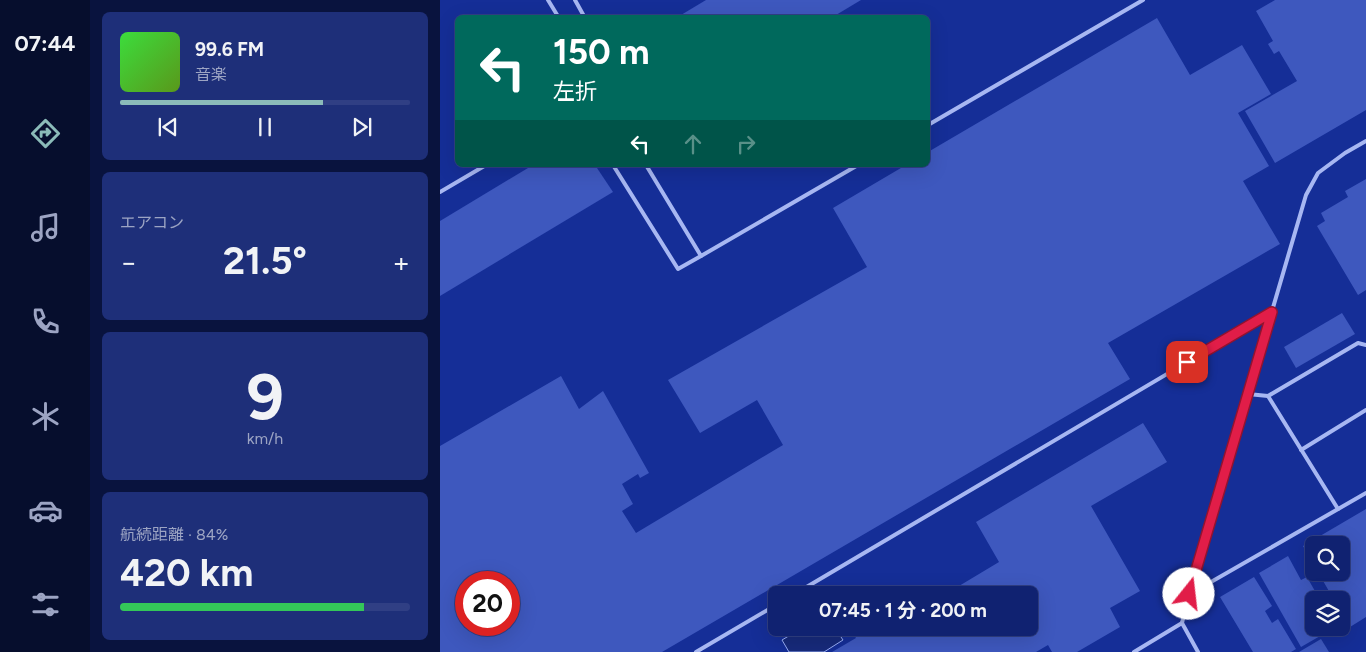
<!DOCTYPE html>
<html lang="ja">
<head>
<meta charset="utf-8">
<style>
	body { margin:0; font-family:Figtree,"Noto Sans JP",sans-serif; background:#1e2f79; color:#f1f3f6; height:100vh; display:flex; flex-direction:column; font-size:19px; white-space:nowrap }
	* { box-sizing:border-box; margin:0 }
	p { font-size:16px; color:#9ca4c3 }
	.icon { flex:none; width:28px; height:28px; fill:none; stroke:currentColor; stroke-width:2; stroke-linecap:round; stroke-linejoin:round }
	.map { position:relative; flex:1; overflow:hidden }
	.side { display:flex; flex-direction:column; gap:12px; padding:12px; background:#09133e; width:350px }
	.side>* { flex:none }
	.guide { position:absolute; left:15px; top:15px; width:475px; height:152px; border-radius:8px; box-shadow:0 5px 20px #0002,0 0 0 1px #303f84; background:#00695c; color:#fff; overflow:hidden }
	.tools { position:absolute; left:865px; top:536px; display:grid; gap:10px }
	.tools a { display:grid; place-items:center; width:45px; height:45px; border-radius:8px; background:#102271; box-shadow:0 5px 20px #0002,0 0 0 1px #303f84; font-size:25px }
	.speed { position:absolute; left:15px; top:571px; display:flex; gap:10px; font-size:25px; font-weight:700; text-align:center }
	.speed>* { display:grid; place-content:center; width:65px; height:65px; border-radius:50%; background:#102271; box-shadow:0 5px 20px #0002,0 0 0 1px #303f84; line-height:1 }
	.speed .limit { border:8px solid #d22; background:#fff; color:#111 }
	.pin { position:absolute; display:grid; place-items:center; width:42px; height:42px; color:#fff; margin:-21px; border-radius:10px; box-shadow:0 2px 8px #0006 }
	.me { position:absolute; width:55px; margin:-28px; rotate:16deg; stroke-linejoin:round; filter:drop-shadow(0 0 4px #0008) }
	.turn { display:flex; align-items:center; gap:18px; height:105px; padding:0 15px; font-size:22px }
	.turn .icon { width:65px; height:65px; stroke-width:2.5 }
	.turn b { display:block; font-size:35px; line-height:42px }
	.lanes { display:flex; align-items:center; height:48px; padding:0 15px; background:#0003; justify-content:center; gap:25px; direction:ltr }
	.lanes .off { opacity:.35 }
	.big { font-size:38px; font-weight:700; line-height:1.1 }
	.side .widget { flex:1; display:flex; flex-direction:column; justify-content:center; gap:8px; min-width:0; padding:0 18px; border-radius:8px; background:#1e2f79 }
	.side .dial { align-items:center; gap:0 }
	.dial b { font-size:65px; line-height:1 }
	.song { display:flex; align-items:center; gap:15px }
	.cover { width:60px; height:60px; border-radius:8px; background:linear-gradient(135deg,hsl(120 70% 55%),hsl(90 70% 35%)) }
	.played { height:5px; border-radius:2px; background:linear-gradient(90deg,#8bbbb9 70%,#303f84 70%) }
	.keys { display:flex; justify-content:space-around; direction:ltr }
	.heat { display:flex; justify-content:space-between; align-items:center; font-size:28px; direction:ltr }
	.charge { height:8px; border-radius:4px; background:linear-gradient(90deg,#34c759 84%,#303f84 0) }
	.trip { position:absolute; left:328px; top:586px; width:270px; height:50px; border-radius:8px; background:#102271; box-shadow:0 5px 20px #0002,0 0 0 1px #303f84; font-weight:700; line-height:50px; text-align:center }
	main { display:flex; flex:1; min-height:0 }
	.menu { display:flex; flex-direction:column; width:90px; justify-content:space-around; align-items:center; background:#060e2d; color:#9ca4c3 }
	.menu .icon { width:35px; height:35px }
	.menu .on { color:#8bbbb9 }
	.menu b { font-size:22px; color:#f1f3f6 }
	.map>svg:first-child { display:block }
	.water { fill:#172a7b; stroke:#99aef5 }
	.building { fill:#3e58be; fill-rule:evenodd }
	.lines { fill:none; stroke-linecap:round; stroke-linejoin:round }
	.lane { stroke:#a7b7f2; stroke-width:4 }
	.route-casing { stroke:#92132f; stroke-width:12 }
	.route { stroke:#e11d48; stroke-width:9 }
</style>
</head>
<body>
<main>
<nav class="menu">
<b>07:44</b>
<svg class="icon on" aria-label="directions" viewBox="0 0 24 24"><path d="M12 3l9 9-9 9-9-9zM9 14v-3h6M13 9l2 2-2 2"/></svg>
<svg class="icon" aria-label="music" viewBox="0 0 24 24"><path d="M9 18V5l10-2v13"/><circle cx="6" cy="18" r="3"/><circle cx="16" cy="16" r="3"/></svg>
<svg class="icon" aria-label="phone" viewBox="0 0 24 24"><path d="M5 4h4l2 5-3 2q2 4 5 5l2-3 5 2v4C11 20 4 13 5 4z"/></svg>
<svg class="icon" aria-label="climate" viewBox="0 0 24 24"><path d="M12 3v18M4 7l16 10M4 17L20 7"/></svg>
<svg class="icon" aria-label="car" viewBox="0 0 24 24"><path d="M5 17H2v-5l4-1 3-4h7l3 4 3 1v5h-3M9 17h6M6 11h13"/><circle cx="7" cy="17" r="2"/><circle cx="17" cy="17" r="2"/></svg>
<svg class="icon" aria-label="filters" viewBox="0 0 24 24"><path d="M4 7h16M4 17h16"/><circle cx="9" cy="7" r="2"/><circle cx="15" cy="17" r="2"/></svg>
</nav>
<section class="side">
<div class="widget">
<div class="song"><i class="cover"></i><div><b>99.6 FM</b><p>音楽</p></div></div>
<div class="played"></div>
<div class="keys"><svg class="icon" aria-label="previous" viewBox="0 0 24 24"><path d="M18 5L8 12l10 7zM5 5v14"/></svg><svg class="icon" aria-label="pause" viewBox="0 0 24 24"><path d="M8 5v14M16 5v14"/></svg><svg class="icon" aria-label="next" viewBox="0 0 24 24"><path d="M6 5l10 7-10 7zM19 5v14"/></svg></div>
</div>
<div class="widget"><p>エアコン</p>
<div class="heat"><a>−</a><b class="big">21.5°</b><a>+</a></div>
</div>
<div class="widget dial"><b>9</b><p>km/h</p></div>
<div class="widget"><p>航続距離 · 84%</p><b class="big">420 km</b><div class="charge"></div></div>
</section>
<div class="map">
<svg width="926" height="652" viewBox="0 0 926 652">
	<rect width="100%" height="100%" fill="#152e97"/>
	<path class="water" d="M 362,628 L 377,628 L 378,629 L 381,628 L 387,628 L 389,630 L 397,631 L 403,640 L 384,652 L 349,652 L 342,640 Z"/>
	<g class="building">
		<path d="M 266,0 L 421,0 L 391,18 L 236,18 Z"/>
		<path d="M 835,0 L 926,0 L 926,110 L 835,163 L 805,111 L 857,81 L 839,51 L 834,54 L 828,44 L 833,41 L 816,11 Z"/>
		<path d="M 717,18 L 750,75 L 802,45 L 831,94 L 798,113 L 829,166 L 803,181 L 840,244 L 668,343 L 690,379 L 222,652 L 0,652 L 0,446 L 121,376 L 139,409 L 163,391 L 209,473 L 200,478 L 198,474 L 182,484 L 193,504 L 182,511 L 196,533 L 343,445 L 317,400 L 260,433 L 228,380 L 427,267 L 393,208 L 466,165 L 488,165 L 488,152 ZM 26,582 L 69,582 L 69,625 L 26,625 Z"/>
		<path d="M 93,165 L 155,165 L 173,192 L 0,296 L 0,221 Z"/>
		<path d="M 926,179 L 926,290 L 918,295 L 877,226 L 885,221 L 881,213 L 908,197 L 905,191 Z"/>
		<path d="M 902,313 L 915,334 L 856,368 L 844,347 Z"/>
		<path d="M 703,423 L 727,462 L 651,506 L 700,591 L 670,608 L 680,627 L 637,652 L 612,652 L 608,645 L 596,652 L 392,652 L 416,638 L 410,628 L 589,628 L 589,595 L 504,595 L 559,562 L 536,522 Z"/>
		<path d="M 926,509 L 926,617 L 910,627 L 901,612 L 901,600 L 894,600 L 878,572 L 901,572 L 901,545 L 874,545 L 874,565 L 863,546 Z"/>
		<path d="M 848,556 L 861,580 L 867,577 L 880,600 L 874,600 L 874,628 L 894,628 L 861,647 L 819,573 Z"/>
		<path d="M 814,577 L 832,606 L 825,611 L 832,623 L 838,619 L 856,649 L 851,652 L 813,652 L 780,597 Z"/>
		<path d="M 425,587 L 429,595 L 412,595 Z"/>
		<path d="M 881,639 L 889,652 L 859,652 Z"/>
	</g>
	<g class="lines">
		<g class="lane">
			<path d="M 108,0 L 119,18"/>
			<path d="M 135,0 L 145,18"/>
			<path d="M 488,125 L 703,0"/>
			<path d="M 173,165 L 238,269 L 261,256"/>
			<path d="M 206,165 L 261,256 L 418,165"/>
			<path d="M 0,192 L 46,165"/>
			<path d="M 808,394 L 828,396 L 918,343 L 926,345"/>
			<path d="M 828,396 L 898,509"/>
			<path d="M 861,450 L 926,410"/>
			<path d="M 750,594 L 926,493"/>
			<path d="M 353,595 L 832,312"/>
			<path d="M 256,652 L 336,605"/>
			<path d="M 694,652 L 742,623"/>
			<path d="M 758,652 L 742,623 L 749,594 L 866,195 L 878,173 L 905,153 L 926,141"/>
		</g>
	</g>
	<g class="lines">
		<g class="route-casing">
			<path id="route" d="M 747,362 L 832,312 L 749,594"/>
		</g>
		<use href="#route" class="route"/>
	</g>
</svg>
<div class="tools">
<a><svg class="icon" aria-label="search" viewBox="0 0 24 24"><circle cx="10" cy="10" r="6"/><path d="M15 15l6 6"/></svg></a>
<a><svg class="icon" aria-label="layers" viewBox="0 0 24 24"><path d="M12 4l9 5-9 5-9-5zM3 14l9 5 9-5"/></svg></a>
</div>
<div class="speed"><div class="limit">20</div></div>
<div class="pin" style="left:747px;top:362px;background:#d93025"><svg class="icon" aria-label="arrive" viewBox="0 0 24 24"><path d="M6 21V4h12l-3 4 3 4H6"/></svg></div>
<svg class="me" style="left:749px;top:594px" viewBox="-20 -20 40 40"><circle r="19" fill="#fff"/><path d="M0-13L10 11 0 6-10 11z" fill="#e11d48"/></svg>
<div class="trip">07:45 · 1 分 · 200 m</div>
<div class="guide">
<div class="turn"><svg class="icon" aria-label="left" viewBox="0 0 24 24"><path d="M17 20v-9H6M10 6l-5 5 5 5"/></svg><div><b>150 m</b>左折</div></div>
<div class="lanes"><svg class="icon" aria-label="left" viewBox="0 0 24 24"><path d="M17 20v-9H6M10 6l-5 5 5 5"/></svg><svg class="icon off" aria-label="ahead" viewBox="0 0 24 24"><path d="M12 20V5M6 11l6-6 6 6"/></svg><svg class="icon off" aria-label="right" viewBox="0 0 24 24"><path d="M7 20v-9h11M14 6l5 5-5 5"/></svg></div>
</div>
</div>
</main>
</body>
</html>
